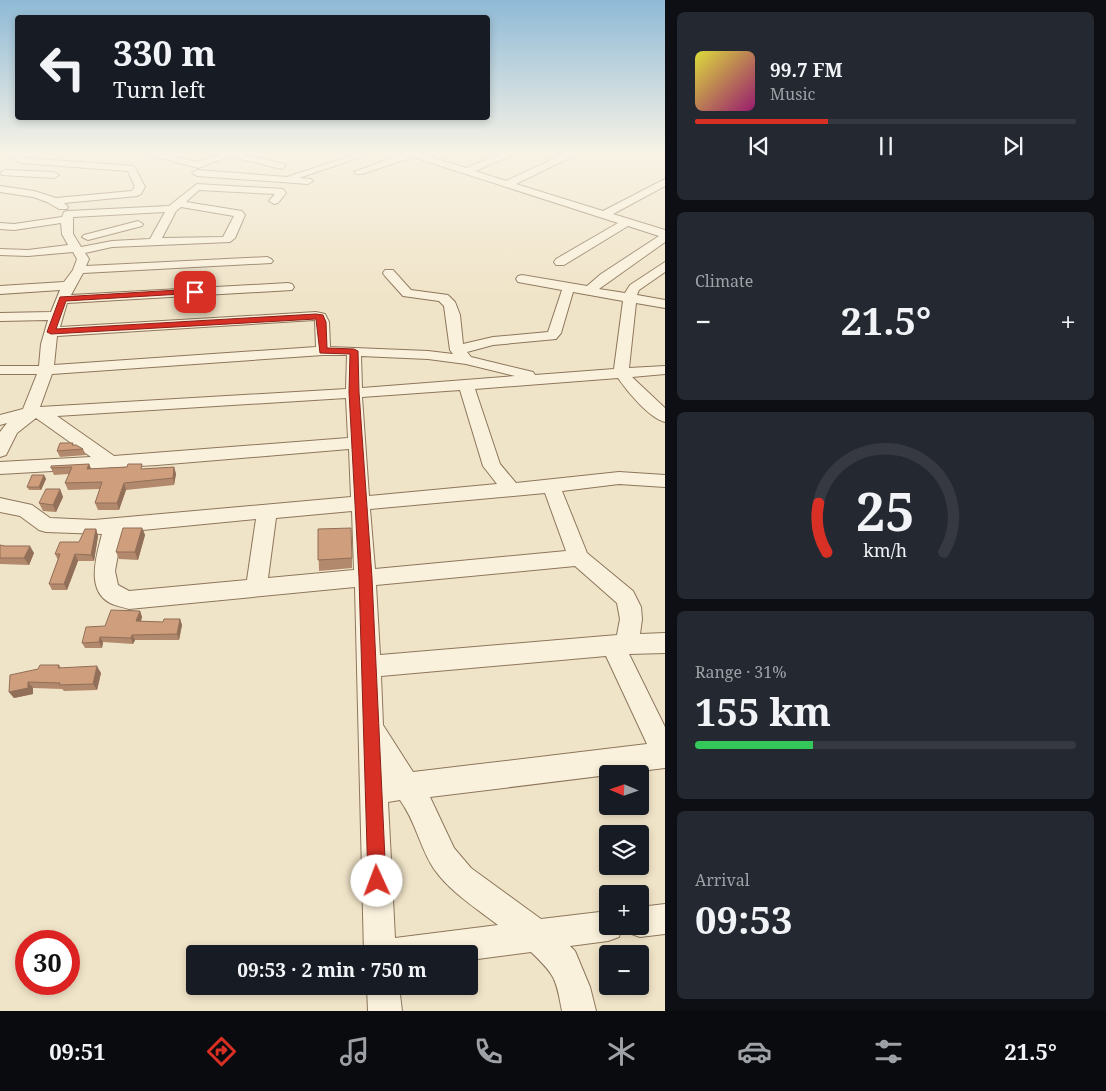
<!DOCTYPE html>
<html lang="en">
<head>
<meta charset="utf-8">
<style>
	body { margin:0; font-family:"Noto Serif",serif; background:#242831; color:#f1f3f6; height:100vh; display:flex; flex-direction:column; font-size:19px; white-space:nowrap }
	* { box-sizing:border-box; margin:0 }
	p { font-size:16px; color:#9ea1a6 }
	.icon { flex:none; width:28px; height:28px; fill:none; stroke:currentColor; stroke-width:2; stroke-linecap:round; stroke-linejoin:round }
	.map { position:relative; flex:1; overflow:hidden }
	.drawer { display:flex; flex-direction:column; gap:12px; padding:12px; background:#0d0f14; width:441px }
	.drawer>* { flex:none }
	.guide { position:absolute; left:15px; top:15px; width:475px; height:105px; border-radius:5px; box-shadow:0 2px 8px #0003; background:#171b24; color:#f1f3f6; overflow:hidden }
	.needle { width:32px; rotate:272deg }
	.controls { position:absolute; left:599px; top:765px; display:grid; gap:10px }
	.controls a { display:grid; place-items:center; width:50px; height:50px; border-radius:5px; background:#171b24; box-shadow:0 2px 8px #0003; font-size:25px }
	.speed { position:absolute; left:15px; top:930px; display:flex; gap:10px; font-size:25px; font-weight:700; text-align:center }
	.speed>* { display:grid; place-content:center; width:65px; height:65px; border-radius:50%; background:#171b24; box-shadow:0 2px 8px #0003; line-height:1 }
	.speed .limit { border:8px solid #d22; background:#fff; color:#111 }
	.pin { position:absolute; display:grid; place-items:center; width:42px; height:42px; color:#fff; margin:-21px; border-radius:10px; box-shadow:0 2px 8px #0006 }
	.me { position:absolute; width:55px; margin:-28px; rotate:358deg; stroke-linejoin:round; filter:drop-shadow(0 0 4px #0008) }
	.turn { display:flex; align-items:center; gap:18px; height:105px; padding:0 15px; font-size:22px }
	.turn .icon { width:65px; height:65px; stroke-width:2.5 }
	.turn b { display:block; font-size:35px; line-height:42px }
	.big { font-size:38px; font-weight:700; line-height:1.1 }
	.drawer .tile { flex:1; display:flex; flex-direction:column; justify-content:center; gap:8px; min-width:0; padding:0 18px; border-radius:8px; background:#242831 }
	.drawer .dial { align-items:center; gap:0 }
	.dial svg { height:130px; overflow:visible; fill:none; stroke:#363941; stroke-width:7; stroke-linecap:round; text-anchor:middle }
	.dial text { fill:#f1f3f6; stroke:none }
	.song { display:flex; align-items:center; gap:15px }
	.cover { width:60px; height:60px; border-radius:8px; background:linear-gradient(135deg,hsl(60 70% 55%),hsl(320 70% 35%)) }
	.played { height:5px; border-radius:2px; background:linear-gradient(90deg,#d93025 35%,#363941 35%) }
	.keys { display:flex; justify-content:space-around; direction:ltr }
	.heat { display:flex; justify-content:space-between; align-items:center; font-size:28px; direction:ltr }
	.charge { height:8px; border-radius:4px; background:linear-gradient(90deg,#34c759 31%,#363941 0) }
	.trip { position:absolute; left:186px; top:945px; width:292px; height:50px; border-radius:5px; background:#171b24; box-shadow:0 2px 8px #0003; font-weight:700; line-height:50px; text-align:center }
	.menu { display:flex; height:80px; justify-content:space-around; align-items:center; background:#090b0e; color:#9ea1a6 }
	.menu .icon { width:35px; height:35px }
	.menu .on { color:#d93025 }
	.menu b { font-size:22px; color:#f1f3f6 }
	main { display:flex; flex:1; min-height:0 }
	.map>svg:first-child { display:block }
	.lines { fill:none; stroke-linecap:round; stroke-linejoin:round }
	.minor-casing { stroke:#8d765c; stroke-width:2 }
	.minor { fill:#faf1dc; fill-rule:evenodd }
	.wall { fill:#b2896c }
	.shaded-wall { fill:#916f58 }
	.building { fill:#cf9f7d; stroke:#916f58 }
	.route { fill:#d93025; stroke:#8d1f18 }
</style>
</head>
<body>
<main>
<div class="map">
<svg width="665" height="1011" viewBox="0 0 665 1011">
	<rect width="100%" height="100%" fill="#f0e4c8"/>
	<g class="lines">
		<g class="minor-casing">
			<g id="minor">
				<path d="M 14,153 L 22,153 L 21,156 L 22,158 L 134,166 L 145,187 L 141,194 L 137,196 L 64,203 L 68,207 L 67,209 L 59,209 L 47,202 L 33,197 L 0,192 L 0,186 L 34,191 L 56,198 L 132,191 L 135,187 L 128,171 L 20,163 L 12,157 Z"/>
				<path d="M 143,153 L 157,153 L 197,162 L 224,153 L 237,153 L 284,164 L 286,166 L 281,169 L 230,156 L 198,168 Z"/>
				<path d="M 360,153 L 372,153 L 299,178 L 311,179 L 313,181 L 308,184 L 197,176 L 192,173 L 197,170 L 287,177 Z"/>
				<path d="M 405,153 L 417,153 L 466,168 L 502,153 L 513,153 L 512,155 L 475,171 L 506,181 L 566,153 L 573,153 L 573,156 L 516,184 L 603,211 L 665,179 L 665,186 L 613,214 L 665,230 L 665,242 L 599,289 L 625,293 L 630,285 L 665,262 L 665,272 L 639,290 L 637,295 L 665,300 L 665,308 L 636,303 L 629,368 L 665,366 L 665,374 L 632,377 L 665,408 L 665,422 C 649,418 627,391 618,378 L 475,389 L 500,464 L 516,483 L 619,472 L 665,475 L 665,487 L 619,484 L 562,491 L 587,553 L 633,591 L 641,607 L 642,619 L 640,634 L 665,633 L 665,653 L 629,654 L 665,727 L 665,768 L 430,797 L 454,848 L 471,868 L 541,919 L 608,911 L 608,926 L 623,926 L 619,937 L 608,941 L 570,946 L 575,951 L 590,987 L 596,1011 L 562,1011 C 556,978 555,975 531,952 L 470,960 L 470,954 L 364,954 L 355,587 L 129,609 C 123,607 116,606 110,603 C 85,590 97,554 102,534 L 46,532 L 39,530 L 20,516 L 0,512 L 0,498 L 32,505 L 50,518 L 94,520 L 351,497 L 349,449 L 157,465 L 0,474 L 0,462 L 91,457 L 36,418 L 17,433 L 6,455 L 0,457 L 0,432 L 7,423 L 0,425 L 0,415 L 23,409 L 37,374 L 0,374 L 0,366 L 39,366 L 41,344 L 48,320 L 0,321 L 0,313 L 51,312 L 60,290 L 0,294 L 0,286 L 64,282 L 73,270 L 77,259 L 73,252 L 28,256 L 0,255 L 0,249 L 28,250 L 68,245 L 62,234 L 61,223 L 14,230 L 0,229 L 0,223 L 14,224 L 62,217 L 64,212 L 68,211 L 169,206 L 197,184 L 283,189 L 286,193 L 278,203 L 274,204 L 269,201 L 275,194 L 199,190 L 186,202 L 242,211 L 245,215 L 235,238 L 230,242 L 112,247 L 85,253 L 89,259 L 86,266 L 267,257 L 271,259 L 273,261 L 271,263 L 83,273 L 71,295 L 288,283 L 292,284 L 294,287 L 292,290 L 67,303 L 60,327 L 316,312 L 325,314 L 329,322 L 330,347 L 428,351 L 453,354 L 450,350 L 444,306 L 439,301 L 403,296 L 385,276 L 383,273 L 385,270 L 393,270 L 411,290 L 448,295 L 455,302 L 460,315 L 463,344 L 493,337 L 548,332 L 562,290 L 518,282 L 516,279 L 518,276 L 522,275 L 587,286 L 601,274 L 659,236 L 628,226 L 564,265 L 556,265 L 554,262 L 556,259 L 618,223 L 413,157 L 362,174 L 356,174 L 354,172 ZM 181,207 L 234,216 L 223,237 L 162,238 L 176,211 ZM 165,212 L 150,239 L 112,241 L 81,247 L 73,234 L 73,217 ZM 573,292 L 623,301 L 614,369 L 535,375 L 533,372 L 471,357 L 467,352 L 493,345 L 556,339 L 561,333 ZM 315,320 L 316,347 L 54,365 L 57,336 ZM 323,355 L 347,355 L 346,389 L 40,407 L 52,374 ZM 361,356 L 428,359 L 466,364 L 515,376 L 362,388 ZM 460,390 L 483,466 L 497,484 L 369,496 L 362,397 ZM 346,398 L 348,438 L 114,456 L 57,416 ZM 545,493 L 566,551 L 375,569 L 370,509 ZM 352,511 L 354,570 L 268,578 L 276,518 ZM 256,519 L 247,580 L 129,591 L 118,585 L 115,571 L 122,532 ZM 575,566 L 617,603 L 620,619 L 617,635 L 380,655 L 376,585 ZM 606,656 L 647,744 L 413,772 L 383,725 L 381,676 ZM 400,800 C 416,822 420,848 434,869 C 450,892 476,908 498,925 L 395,938 L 388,802 Z"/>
				<path d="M 5,170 L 54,172 L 59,175 L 54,178 L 2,175 L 0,173 Z"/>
				<path d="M 138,221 L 143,224 L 142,226 L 88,240 L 82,237 L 84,235 Z"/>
				<path d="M 665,904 L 665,934 L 640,937 L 629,933 L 626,926 L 640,926 L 640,907 Z"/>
				<path d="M 367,986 L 399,986 L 402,1011 L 368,1011 Z"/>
			</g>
		</g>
		<use href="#minor" class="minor"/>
	</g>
	<g class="wall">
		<path d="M 73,443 L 73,445 L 83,449 L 86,455 L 60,457 L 57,451 Z"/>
		<path d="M 89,464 L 91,469 L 144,469 L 174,467 L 176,474 L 174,485 L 126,490 L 119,510 L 98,510 L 95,503 L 100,489 L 68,490 L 65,483 L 69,474 L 54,475 L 51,468 Z"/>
		<path d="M 44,475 L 46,479 L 41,490 L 29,490 L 27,487 Z"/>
		<path d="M 60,489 L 63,497 L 56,512 L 43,511 L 39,503 Z"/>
		<path d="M 142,528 L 145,535 L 138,560 L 119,559 L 116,552 Z"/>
		<path d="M 96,529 L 98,536 L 94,561 L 78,561 L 67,590 L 52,590 L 49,584 L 58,560 L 55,554 L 79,542 Z"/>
		<path d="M 318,529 L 352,558 L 352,568 L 319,571 Z"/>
		<path d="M 0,545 L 34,553 L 29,565 L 0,564 Z"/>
		<path d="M 140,611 L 142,617 L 141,621 L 163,622 L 180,619 L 182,625 L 179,640 L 135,640 L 133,644 L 103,642 L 102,648 L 85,648 L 82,643 L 105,626 Z"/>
		<path d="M 59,665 L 61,668 L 101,673 L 97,690 L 64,691 L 62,689 L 33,688 L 33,694 L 14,698 L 9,692 Z"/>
	</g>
	<g class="shaded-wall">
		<path d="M 89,464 L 92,471 L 87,469 Z"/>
		<path d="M 174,467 L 176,474 L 174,485 L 173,478 Z"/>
		<path d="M 44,475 L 46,479 L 41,490 L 39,487 Z"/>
		<path d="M 124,483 L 126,490 L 119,510 L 117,503 Z"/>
		<path d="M 60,489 L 63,497 L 56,512 L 53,505 Z"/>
		<path d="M 142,528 L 145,535 L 138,560 L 135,552 Z"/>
		<path d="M 96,529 L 98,536 L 94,561 L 91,555 Z"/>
		<path d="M 30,546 L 34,553 L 29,565 L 24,558 Z"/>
		<path d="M 75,554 L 78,561 L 67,590 L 64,584 Z"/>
		<path d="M 140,611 L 142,617 L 139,627 L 136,621 Z"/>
		<path d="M 180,619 L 182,625 L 179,640 L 177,634 Z"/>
		<path d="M 132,635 L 135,640 L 133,644 L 131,638 Z"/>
		<path d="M 100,637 L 103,642 L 102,648 L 99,642 Z"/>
		<path d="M 97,666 L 101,673 L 97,690 L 93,684 Z"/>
		<path d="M 28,682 L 33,688 L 33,694 L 14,698 L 9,692 Z"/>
	</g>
	<g class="building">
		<path d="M 60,443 L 73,443 L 72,445 L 76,445 L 83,449 L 57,451 Z"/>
		<path d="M 89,464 L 87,469 L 127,467 L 128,464 L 142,464 L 141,469 L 174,467 L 173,478 L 124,483 L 117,503 L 95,503 L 102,482 L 65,483 L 72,467 L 51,468 L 51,466 Z"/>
		<path d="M 32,475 L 44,475 L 39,487 L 27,487 Z"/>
		<path d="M 46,489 L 60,489 L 53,505 L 39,503 Z"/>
		<path d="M 123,528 L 142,528 L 135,552 L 116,552 Z"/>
		<path d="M 351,528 L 352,558 L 318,560 L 318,529 Z"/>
		<path d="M 85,529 L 96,529 L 91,555 L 75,554 L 64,584 L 49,584 L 60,554 L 55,554 L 60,542 L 79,542 Z"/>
		<path d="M 0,545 L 5,546 L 30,546 L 24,558 L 0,558 Z"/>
		<path d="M 111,610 L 140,611 L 136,621 L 163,622 L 164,619 L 180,619 L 177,634 L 132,635 L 131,638 L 100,637 L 99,642 L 82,643 L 86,627 L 105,626 Z"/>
		<path d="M 40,665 L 59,665 L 58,668 L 97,666 L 93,684 L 59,685 L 60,683 L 28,682 L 28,688 L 9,692 L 10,675 L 38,669 Z"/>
	</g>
	<linearGradient id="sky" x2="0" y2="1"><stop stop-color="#8fbad6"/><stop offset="0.52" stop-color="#f8f3e6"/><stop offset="1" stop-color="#f8f3e6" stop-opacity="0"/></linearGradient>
	<rect width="665" height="294" fill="url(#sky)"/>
	<path class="route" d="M 195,289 L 199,292 L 198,293 L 66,301 L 56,329 L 316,314 L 323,315 L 326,322 L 327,348 L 354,349 L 358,351 L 359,392 L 372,578 L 386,881 L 384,887 L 377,890 L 371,887 L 368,881 L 359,578 L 349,392 L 350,354 L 320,353 L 316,319 L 51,334 L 47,332 L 60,297 Z"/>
</svg>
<div class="controls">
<a><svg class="needle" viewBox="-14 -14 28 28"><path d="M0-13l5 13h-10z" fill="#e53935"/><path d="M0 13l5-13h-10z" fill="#9ea1a6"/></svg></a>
<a><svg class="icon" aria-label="layers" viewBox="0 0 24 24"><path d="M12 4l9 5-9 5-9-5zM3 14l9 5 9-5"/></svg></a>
<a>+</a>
<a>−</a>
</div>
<div class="speed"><div class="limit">30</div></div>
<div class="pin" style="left:195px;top:292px;background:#d93025"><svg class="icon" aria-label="arrive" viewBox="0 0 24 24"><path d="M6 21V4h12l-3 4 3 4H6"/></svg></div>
<svg class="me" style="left:377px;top:881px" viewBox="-20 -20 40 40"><circle r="19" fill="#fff"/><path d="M0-13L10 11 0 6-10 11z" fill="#d93025"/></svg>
<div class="trip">09:53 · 2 min · 750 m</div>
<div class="guide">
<div class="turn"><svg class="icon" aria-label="left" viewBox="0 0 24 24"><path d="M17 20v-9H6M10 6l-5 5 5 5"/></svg><div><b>330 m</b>Turn left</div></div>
</div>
</div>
<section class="drawer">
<div class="tile">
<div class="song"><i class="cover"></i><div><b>99.7 FM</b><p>Music</p></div></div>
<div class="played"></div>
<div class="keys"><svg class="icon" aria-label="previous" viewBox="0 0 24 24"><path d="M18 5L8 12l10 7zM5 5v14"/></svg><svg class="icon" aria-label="pause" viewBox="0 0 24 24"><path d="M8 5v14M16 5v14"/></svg><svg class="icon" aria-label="next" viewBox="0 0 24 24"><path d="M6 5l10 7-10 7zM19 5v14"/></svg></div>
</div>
<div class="tile"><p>Climate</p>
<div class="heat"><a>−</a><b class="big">21.5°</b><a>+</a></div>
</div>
<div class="tile dial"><svg viewBox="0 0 100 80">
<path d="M14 69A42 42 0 1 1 86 69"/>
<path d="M14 69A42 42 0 0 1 9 39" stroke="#d93025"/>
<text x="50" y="56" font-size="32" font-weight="700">25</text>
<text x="50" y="72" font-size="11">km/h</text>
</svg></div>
<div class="tile"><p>Range · 31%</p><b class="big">155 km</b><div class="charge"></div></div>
<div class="tile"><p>Arrival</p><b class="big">09:53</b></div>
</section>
</main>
<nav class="menu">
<b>09:51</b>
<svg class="icon on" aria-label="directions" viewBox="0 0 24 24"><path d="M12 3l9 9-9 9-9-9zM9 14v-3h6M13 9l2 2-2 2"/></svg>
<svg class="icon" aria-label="music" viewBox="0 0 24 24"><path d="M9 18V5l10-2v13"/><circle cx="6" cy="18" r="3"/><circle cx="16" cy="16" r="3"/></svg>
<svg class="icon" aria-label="phone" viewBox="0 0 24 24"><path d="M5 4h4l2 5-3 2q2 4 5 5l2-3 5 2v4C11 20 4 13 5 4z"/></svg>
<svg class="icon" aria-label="climate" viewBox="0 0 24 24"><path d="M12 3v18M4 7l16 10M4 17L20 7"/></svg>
<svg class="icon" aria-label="car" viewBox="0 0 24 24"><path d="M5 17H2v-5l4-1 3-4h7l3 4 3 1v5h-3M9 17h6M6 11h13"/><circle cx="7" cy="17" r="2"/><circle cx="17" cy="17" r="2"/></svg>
<svg class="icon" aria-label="filters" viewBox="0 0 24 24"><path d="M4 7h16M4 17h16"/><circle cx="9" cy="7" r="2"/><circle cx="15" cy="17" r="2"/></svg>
<b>21.5°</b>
</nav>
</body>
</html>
